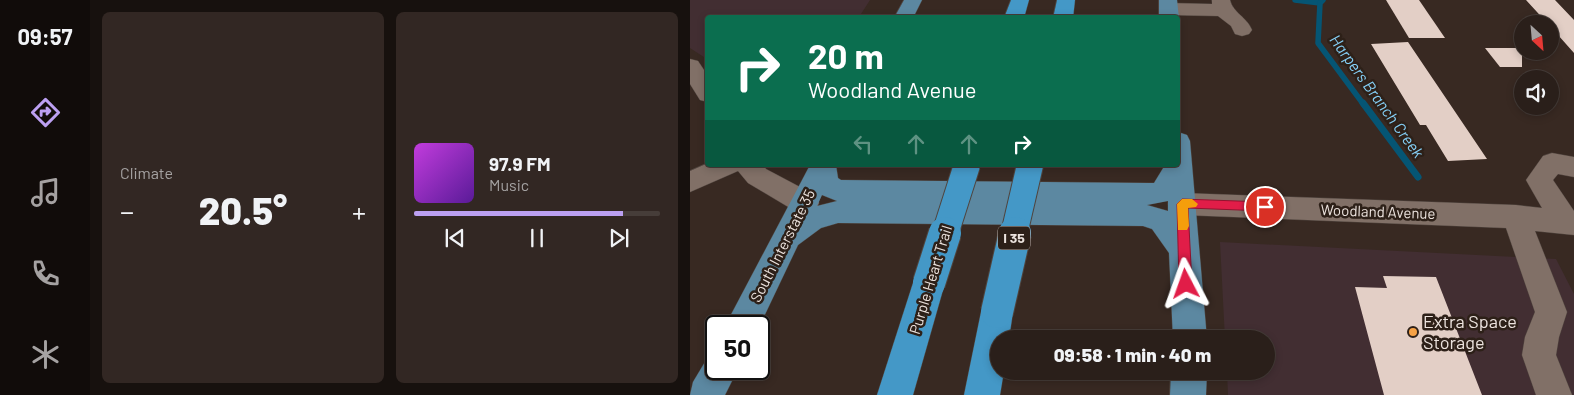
<!DOCTYPE html>
<html lang="en">
<head>
<meta charset="utf-8">
<style>
	body { margin:0; font-family:Barlow,sans-serif; background:#322723; color:#f1f3f6; height:100vh; display:flex; flex-direction:column; font-size:19px; white-space:nowrap }
	* { box-sizing:border-box; margin:0 }
	p { font-size:16px; color:#a5a2a2 }
	.icon { flex:none; width:28px; height:28px; fill:none; stroke:currentColor; stroke-width:2; stroke-linecap:round; stroke-linejoin:round }
	.map { position:relative; flex:1; overflow:hidden }
	.sheet { display:flex; flex-direction:column; gap:12px; padding:12px; background:#17110e; width:600px }
	.sheet>* { flex:none }
	.hud { position:absolute; left:15px; top:15px; width:475px; height:152px; border-radius:5px; box-shadow:0 2px 8px #0003,0 0 0 1px #463d39; background:#0b6e4f; color:#fff; overflow:hidden }
	.needle { width:32px; rotate:154deg }
	.controls { position:absolute; left:824px; top:15px; display:grid; gap:10px }
	.controls a { display:grid; place-items:center; width:45px; height:45px; border-radius:50%; background:#2a1f1a; box-shadow:0 2px 8px #0003,0 0 0 1px #463d39; font-size:25px }
	.speed { position:absolute; left:15px; top:315px; display:flex; gap:10px; font-size:25px; font-weight:700; text-align:center }
	.speed>* { display:grid; place-content:center; width:65px; height:65px; border-radius:50%; background:#2a1f1a; box-shadow:0 2px 8px #0003,0 0 0 1px #463d39; line-height:1 }
	.speed .limit { border:2px solid #111; border-radius:8px; background:#fff; color:#111 }
	.pin { position:absolute; display:grid; place-items:center; width:42px; height:42px; color:#fff; margin:-21px; border:2px solid #fff; border-radius:50%; box-shadow:0 1px 5px #0007 }
	.me { position:absolute; width:55px; margin:-28px; rotate:356deg; stroke-linejoin:round; filter:drop-shadow(0 0 4px #0008) }
	.turn { display:flex; align-items:center; gap:18px; height:105px; padding:0 20px; font-size:22px }
	.turn .icon { width:65px; height:65px; stroke-width:2.5 }
	.turn b { display:block; font-size:35px; line-height:42px }
	.lanes { display:flex; align-items:center; height:48px; padding:0 20px; background:#0003; justify-content:center; gap:25px; direction:ltr }
	.lanes .off { opacity:.35 }
	.big { font-size:38px; font-weight:800; line-height:1.1 }
	.sheet .widget { flex:1; display:flex; flex-direction:column; justify-content:center; gap:8px; min-width:0; padding:0 18px; border-radius:8px; background:#322723 }
	.song { display:flex; align-items:center; gap:15px }
	.cover { width:60px; height:60px; border-radius:8px; background:linear-gradient(135deg,hsl(290 70% 55%),hsl(270 70% 35%)) }
	.played { height:5px; border-radius:2px; background:linear-gradient(90deg,#bca0f2 85%,#463d39 85%) }
	.keys { display:flex; justify-content:space-around; direction:ltr }
	.heat { display:flex; justify-content:space-between; align-items:center; font-size:28px; direction:ltr }
	.sheet .tiles { flex:1; display:grid; gap:12px; grid-template-columns:repeat(2,1fr) }
	.trip { position:absolute; left:300px; top:330px; width:285px; height:50px; border-radius:25px; background:#2a1f1a; box-shadow:0 2px 8px #0003,0 0 0 1px #463d39; font-weight:800; line-height:50px; text-align:center }
	main { display:flex; flex:1; min-height:0 }
	.dock { display:flex; flex-direction:column; width:90px; justify-content:space-around; align-items:center; background:#110c0a; color:#a5a2a2 }
	.dock .icon { width:35px; height:35px }
	.dock .selected { color:#bca0f2 }
	.dock b { font-size:22px; color:#f1f3f6 }
	.map>svg:first-child { display:block }
	.commercial { fill:#422e32 }
	.lines { fill:none; stroke-linecap:round; stroke-linejoin:round }
	.stream-far1 { stroke:#055574; stroke-width:5.5 }
	.stream { stroke:#055574; stroke-width:7 }
	.building { fill:#e3cfc6 }
	.minor-casing { stroke:#4f443e; stroke-width:1 }
	.major-casing { stroke:#4f443e; stroke-width:1 }
	.highway-casing { stroke:#4f443e; stroke-width:1 }
	.minor { fill:#817067; fill-rule:evenodd }
	.major { fill:#5c88a1; fill-rule:evenodd }
	.highway { fill:#4498c7; fill-rule:evenodd }
	.highway-bridge-far1-casing { stroke:#4f443e; stroke-width:28; stroke-linecap:butt }
	.highway-bridge-casing { stroke:#4f443e; stroke-width:34; stroke-linecap:butt }
	.highway-bridge-far1 { stroke:#4498c7; stroke-width:26 }
	.highway-bridge { stroke:#4498c7; stroke-width:32 }
	.route { fill:#e11d48; stroke:#92132f }
	.slow { fill:#f59e0b }
	.poi-dot { fill:#f6a246; stroke:#2d2018; stroke-width:2 }
	.labels { text-anchor:middle; stroke-width:5; stroke-linejoin:round; paint-order:stroke }
	.shield { fill:#2d2018; stroke:#b3a8a3; stroke-width:1 }
	.shield-label { font-size:14px; font-weight:bold; fill:#ece3de }
	.street-label { font-size:15px; fill:#ece3de; stroke:#2d2018 }
	.water-label { font-size:16px; font-style:italic; fill:#85cff6; stroke:#2d2018 }
	.near-poi-label { font-size:18px; fill:#ece3de; stroke:#2d2018; text-anchor:start }
</style>
</head>
<body>
<main>
<nav class="dock">
<b>09:57</b>
<svg class="icon selected" aria-label="directions" viewBox="0 0 24 24"><path d="M12 3l9 9-9 9-9-9zM9 14v-3h6M13 9l2 2-2 2"/></svg>
<svg class="icon" aria-label="music" viewBox="0 0 24 24"><path d="M9 18V5l10-2v13"/><circle cx="6" cy="18" r="3"/><circle cx="16" cy="16" r="3"/></svg>
<svg class="icon" aria-label="phone" viewBox="0 0 24 24"><path d="M5 4h4l2 5-3 2q2 4 5 5l2-3 5 2v4C11 20 4 13 5 4z"/></svg>
<svg class="icon" aria-label="climate" viewBox="0 0 24 24"><path d="M12 3v18M4 7l16 10M4 17L20 7"/></svg>
</nav>
<section class="sheet">
<div class="tiles">
<div class="widget"><p>Climate</p>
<div class="heat"><a>−</a><b class="big">20.5°</b><a>+</a></div>
</div>
<div class="widget">
<div class="song"><i class="cover"></i><div><b>97.9 FM</b><p>Music</p></div></div>
<div class="played"></div>
<div class="keys"><svg class="icon" aria-label="previous" viewBox="0 0 24 24"><path d="M18 5L8 12l10 7zM5 5v14"/></svg><svg class="icon" aria-label="pause" viewBox="0 0 24 24"><path d="M8 5v14M16 5v14"/></svg><svg class="icon" aria-label="next" viewBox="0 0 24 24"><path d="M6 5l10 7-10 7zM19 5v14"/></svg></div>
</div>
</div>
</section>
<div class="map">
<svg width="884" height="395" viewBox="0 0 884 395">
	<rect width="100%" height="100%" fill="#382922"/>
	<g class="commercial">
		<path d="M 0,0 L 180,0 L 169,17 L 18,18 L 17,59 L 0,48 Z"/>
		<path d="M 530,242 L 866,259 L 884,294 L 884,395 L 538,395 L 537,371 L 576,371 L 576,339 L 535,339 Z"/>
	</g>
	<g class="lines">
		<g class="stream-far1">
			<path d="M 605,0 L 630,3"/>
			<path d="M 633,0 L 630,3 L 628,43 L 674,105"/>
		</g>
		<path class="stream" d="M 673,103 L 728,177"/>
	</g>
	<g class="building">
		<path d="M 696,0 L 729,0 L 755,38 L 719,38 Z"/>
		<path d="M 836,0 L 865,0 L 884,20 L 884,53 L 860,26 L 860,24 L 858,24 Z"/>
		<path d="M 718,42 L 797,159 L 758,161 L 736,125 L 730,125 L 681,44 Z"/>
		<path d="M 795,48 L 832,48 L 832,67 L 810,67 Z"/>
		<path d="M 693,276 L 746,277 L 792,395 L 694,395 L 665,287 L 697,288 Z"/>
	</g>
	<g class="lines">
		<g class="minor-casing">
			<g id="minor">
				<path d="M 522,0 L 540,0 C 543,13 557,17 562,30 L 559,34 L 552,36 L 545,34 L 541,26 L 528,16 L 479,15 L 472,13 L 469,9 L 472,5 L 479,3 L 522,4 Z"/>
				<path d="M 0,59 L 8,61 L 18,76 L 18,102 L 10,100 L 0,84 Z"/>
				<path d="M 862,153 L 884,157 L 884,177 L 868,174 L 863,180 L 884,211 L 884,235 L 845,231 L 877,312 L 869,337 L 866,355 L 882,395 L 846,395 L 832,355 L 835,337 L 845,312 L 816,228 L 492,215 L 482,212 L 478,204 L 482,196 L 492,193 L 826,205 L 852,208 L 836,180 L 853,156 Z"/>
				<path d="M 18,163 L 18,165 L 73,165 L 76,169 L 125,195 L 129,203 L 125,211 L 115,214 L 105,211 L 58,183 L 48,171 L 0,192 L 0,171 Z"/>
			</g>
		</g>
		<g class="major-casing">
			<g id="major">
				<path d="M 214,0 L 232,0 L 223,18 L 204,18 Z"/>
				<path d="M 469,0 L 487,0 L 489,18 L 488,20 L 488,18 L 469,18 Z"/>
				<path d="M 488,132 L 497,135 L 500,141 L 517,339 L 483,339 L 479,253 L 462,229 L 453,226 L 148,223 L 131,228 L 108,245 L 69,327 L 35,326 L 120,165 L 146,165 L 148,178 L 151,180 L 459,183 L 464,183 L 475,165 L 488,165 ZM 132,195 L 147,201 L 127,206 ZM 478,201 L 478,211 L 457,205 Z"/>
				<path d="M 26,353 L 26,369 L 48,369 L 35,395 L 0,395 L 3,382 L 18,357 Z"/>
				<path d="M 481,371 L 517,371 L 516,395 L 480,395 Z"/>
			</g>
		</g>
		<g class="highway-casing">
			<g id="highway">
				<path d="M 321,0 L 339,0 L 334,18 L 314,18 Z"/>
				<path d="M 367,0 L 385,0 L 383,18 L 363,18 Z"/>
				<path d="M 239,269 L 250,273 L 255,283 L 223,395 L 187,395 L 223,283 L 228,273 Z"/>
				<path d="M 307,297 L 319,301 L 323,312 L 319,339 L 309,339 L 309,371 L 314,371 L 310,395 L 274,395 L 291,312 L 295,301 Z"/>
			</g>
		</g>
		<use href="#minor" class="minor"/>
		<use href="#major" class="major"/>
		<use href="#highway" class="highway"/>
		<g class="highway-bridge-far1-casing">
			<g id="highway-bridge-far1">
				<path d="M 255,234 L 277,165"/>
				<path d="M 324,234 L 340,165"/>
			</g>
		</g>
		<g class="highway-bridge-casing">
			<g id="highway-bridge">
				<path d="M 239,283 L 255,233"/>
				<path d="M 307,312 L 325,233"/>
			</g>
		</g>
		<use href="#highway-bridge-far1" class="highway-bridge-far1"/>
		<use href="#highway-bridge" class="highway-bridge"/>
	</g>
	<path class="route" d="M 492,199 L 575,202 L 581,207 L 575,211 L 498,208 L 502,284 L 500,288 L 496,290 L 491,288 L 489,284 L 487,204 Z"/>
	<path class="slow" d="M 492,199 L 502,199 L 508,204 L 506,207 L 498,208 L 499,226 L 497,230 L 488,230 L 487,204 Z"/>
	<circle class="poi-dot" cx="723" cy="332" r="5"/>
	<g class="labels">
		<rect class="shield" x="308" y="226.5" width="32" height="23" rx="4"/>
		<g class="shield-label">
			<text x="324" y="243">I 35</text>
		</g>
		<g class="street-label">
			<text transform="translate(688 212) rotate(2)" y="5">Woodland Avenue</text>
			<text transform="translate(93 246) rotate(-63)" y="5">South Interstate 35</text>
			<text transform="translate(241 280) rotate(-73)" y="5">Purple Heart Trail</text>
		</g>
		<g class="water-label">
			<text transform="translate(687 96) rotate(54)" y="6">Harpers Branch Creek</text>
		</g>
		<g class="near-poi-label">
			<text x="733" y="328">Extra Space<tspan x="733" dy="21">Storage</tspan></text>
		</g>
	</g>
</svg>
<div class="controls">
<a><svg class="needle" viewBox="-14 -14 28 28"><path d="M0-13l5 13h-10z" fill="#e53935"/><path d="M0 13l5-13h-10z" fill="#a5a2a2"/></svg></a>
<a><svg class="icon" aria-label="sound" viewBox="0 0 24 24"><path d="M4 9h4l5-4v14l-5-4H4zM17 9q2 3 0 6"/></svg></a>
</div>
<div class="speed"><div class="limit">50</div></div>
<div class="pin" style="left:575px;top:207px;background:#d93025"><svg class="icon" aria-label="arrive" viewBox="0 0 24 24"><path d="M6 21V4h12l-3 4 3 4H6"/></svg></div>
<svg class="me" style="left:496px;top:284px" viewBox="-20 -20 40 40"><path d="M0-17L14 15 0 8-14 15z" fill="#e11d48" stroke="#fff" stroke-width="4"/></svg>
<div class="trip">09:58 · 1 min · 40 m</div>
<div class="hud">
<div class="turn"><svg class="icon" aria-label="right" viewBox="0 0 24 24"><path d="M7 20v-9h11M14 6l5 5-5 5"/></svg><div><b>20 m</b>Woodland Avenue</div></div>
<div class="lanes"><svg class="icon off" aria-label="left" viewBox="0 0 24 24"><path d="M17 20v-9H6M10 6l-5 5 5 5"/></svg><svg class="icon off" aria-label="ahead" viewBox="0 0 24 24"><path d="M12 20V5M6 11l6-6 6 6"/></svg><svg class="icon off" aria-label="ahead" viewBox="0 0 24 24"><path d="M12 20V5M6 11l6-6 6 6"/></svg><svg class="icon" aria-label="right" viewBox="0 0 24 24"><path d="M7 20v-9h11M14 6l5 5-5 5"/></svg></div>
</div>
</div>
</main>
</body>
</html>
